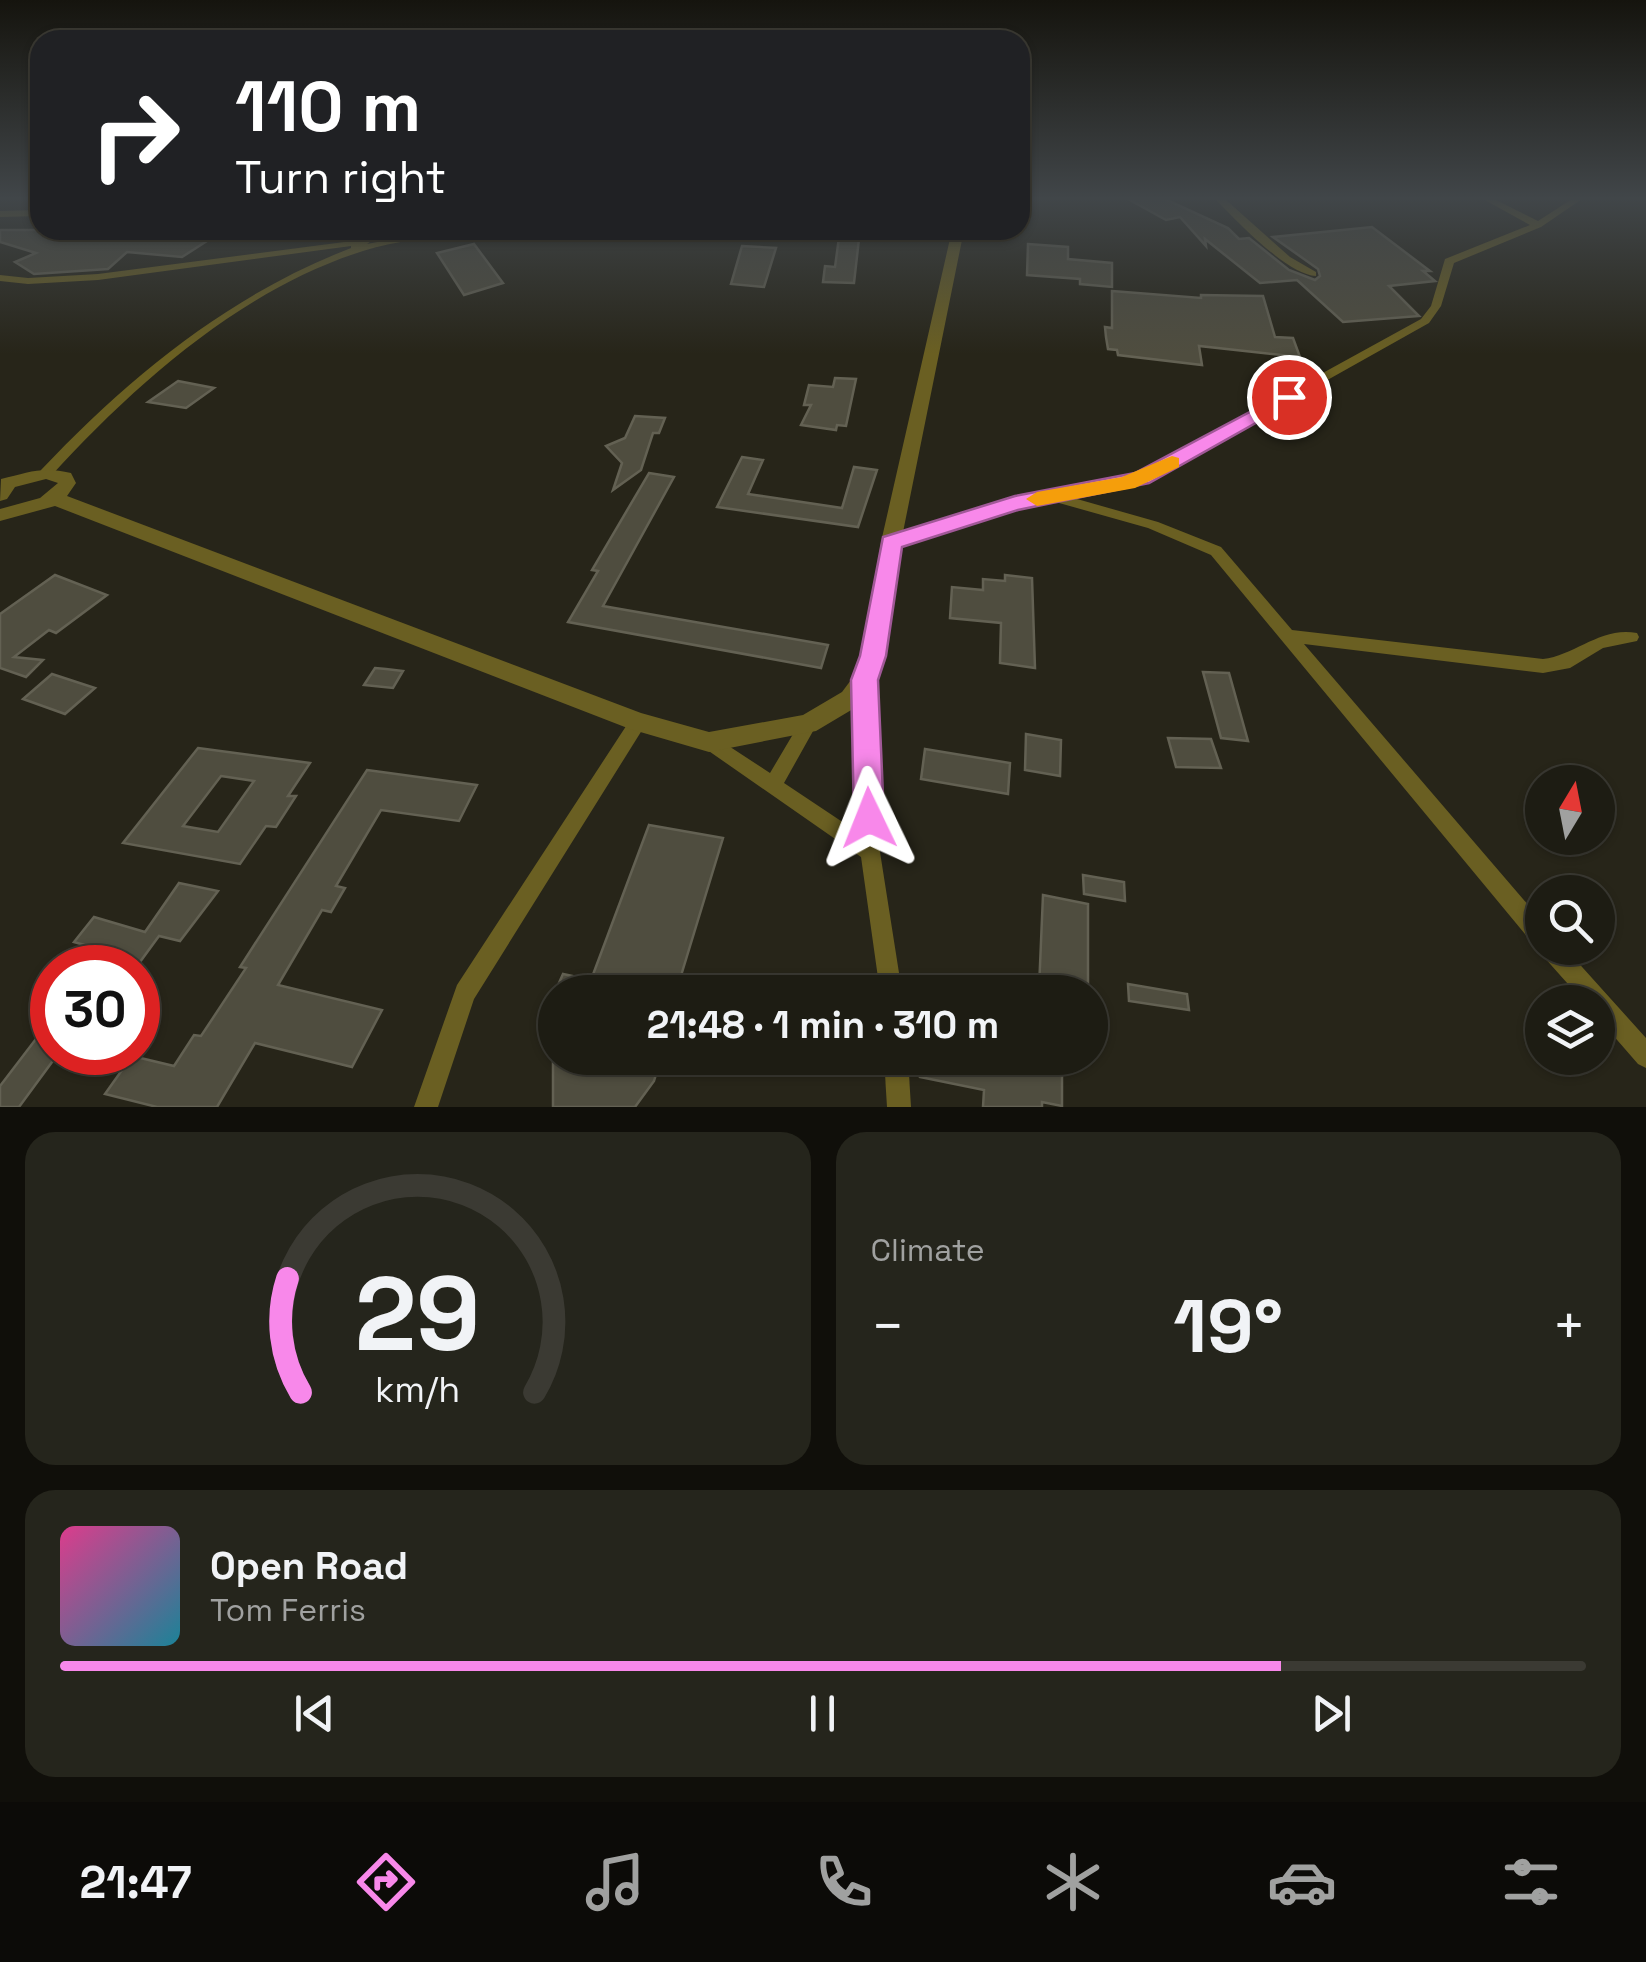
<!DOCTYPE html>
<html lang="en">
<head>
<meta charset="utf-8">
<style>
	body { margin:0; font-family:"Space Grotesk",sans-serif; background:#25251c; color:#f1f3f6; height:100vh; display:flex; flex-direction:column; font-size:38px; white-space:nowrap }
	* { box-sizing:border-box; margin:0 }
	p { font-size:32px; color:#a0a1a0 }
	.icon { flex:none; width:55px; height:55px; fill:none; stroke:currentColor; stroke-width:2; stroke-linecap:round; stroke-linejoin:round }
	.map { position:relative; height:1107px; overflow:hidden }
	.details { display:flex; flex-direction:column; gap:25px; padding:25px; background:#100f0a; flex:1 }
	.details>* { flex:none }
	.banner { position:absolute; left:30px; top:30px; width:1000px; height:210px; border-radius:30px; box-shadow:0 2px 8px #0004,0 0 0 2px #3b3a33; background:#202124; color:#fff; overflow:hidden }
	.needle { width:65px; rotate:10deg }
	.fabs { position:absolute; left:1525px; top:765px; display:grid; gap:20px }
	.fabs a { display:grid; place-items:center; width:90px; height:90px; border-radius:50%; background:#1d1c13; box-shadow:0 2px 8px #0004,0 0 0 2px #3b3a33; font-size:50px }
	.speed { position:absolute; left:30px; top:945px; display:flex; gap:20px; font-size:50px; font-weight:700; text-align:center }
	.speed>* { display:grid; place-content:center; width:130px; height:130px; border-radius:50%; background:#1d1c13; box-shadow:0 2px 8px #0004,0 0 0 2px #3b3a33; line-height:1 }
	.speed .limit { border:15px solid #d22; background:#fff; color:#111 }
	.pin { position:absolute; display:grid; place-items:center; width:85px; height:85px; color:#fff; margin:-42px; border:5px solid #fff; border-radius:50%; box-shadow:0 2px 10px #0007 }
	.me { position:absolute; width:110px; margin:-55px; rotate:358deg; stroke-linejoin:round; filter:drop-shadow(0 0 8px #0008) }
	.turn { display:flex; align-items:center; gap:35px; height:210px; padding:0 40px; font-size:45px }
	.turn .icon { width:130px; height:130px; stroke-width:2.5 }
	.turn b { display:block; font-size:70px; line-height:85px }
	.big { font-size:75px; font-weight:800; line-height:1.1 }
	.details .tile { flex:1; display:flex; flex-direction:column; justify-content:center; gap:15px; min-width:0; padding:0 35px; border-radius:30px; background:#25251c }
	.details .dial { align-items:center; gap:0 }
	.dial svg { height:260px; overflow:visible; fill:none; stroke:#3b3a33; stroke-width:7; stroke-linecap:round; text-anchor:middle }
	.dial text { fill:#f1f3f6; stroke:none }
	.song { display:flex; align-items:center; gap:30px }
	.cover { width:120px; height:120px; border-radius:15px; background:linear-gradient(135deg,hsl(330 70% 55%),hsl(190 70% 35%)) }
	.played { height:10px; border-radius:5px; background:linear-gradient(90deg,#f888ea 80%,#3b3a33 80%) }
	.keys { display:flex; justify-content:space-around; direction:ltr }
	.heat { display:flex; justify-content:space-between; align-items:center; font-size:55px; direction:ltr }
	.details .tiles { flex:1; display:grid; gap:25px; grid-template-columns:1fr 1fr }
	.tile:last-child { grid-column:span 2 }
	.trip { position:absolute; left:538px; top:975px; width:570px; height:100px; border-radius:50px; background:#1d1c13; box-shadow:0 2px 8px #0004,0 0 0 2px #3b3a33; font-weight:800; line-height:100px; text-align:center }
	.tab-bar { display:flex; height:160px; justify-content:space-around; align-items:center; background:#0c0b08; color:#a0a1a0 }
	.tab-bar .icon { width:70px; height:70px }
	.tab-bar .active { color:#f888ea }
	.tab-bar b { font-size:45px; color:#f1f3f6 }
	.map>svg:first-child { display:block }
	.building { fill:#4f4d3f; stroke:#636153; stroke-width:2.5; fill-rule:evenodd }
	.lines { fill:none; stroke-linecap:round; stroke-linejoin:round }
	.minor { fill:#6a5f22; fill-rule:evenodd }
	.tertiary { fill:#6a5f22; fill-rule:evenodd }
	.route { fill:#f888ea; stroke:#a15898; stroke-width:2.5 }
	.slow { fill:#f59e0b }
</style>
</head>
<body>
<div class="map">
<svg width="1646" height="1107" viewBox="0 0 1646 1107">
	<rect width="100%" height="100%" fill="#272519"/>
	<g class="building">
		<path d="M 1128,199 L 1165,199 L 1228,228 L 1239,239 L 1249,238 L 1289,270 L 1315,280 L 1320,276 L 1318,269 L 1273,237 L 1372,227 L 1430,271 L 1423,271 L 1435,281 L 1389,286 L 1419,316 L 1343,322 L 1297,280 L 1260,283 L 1205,239 L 1206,246 L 1180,217 L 1166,220 Z"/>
		<path d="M 0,230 L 224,230 L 182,257 L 127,252 L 108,269 L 34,274 L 15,262 L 36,253 L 0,242 Z"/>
		<path d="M 840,230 L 860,230 L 854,283 L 823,282 L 825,266 L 835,267 Z"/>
		<path d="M 474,244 L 503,283 L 464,295 L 437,253 Z"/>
		<path d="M 1028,244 L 1068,247 L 1068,259 L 1112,263 L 1112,287 L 1080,284 L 1080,279 L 1027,275 Z"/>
		<path d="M 742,246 L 776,248 L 764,287 L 731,284 Z"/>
		<path d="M 1112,291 L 1201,298 L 1201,295 L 1263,296 L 1275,337 L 1293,338 L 1300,357 L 1199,346 L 1202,365 L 1118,355 L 1117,350 L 1108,349 L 1106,337 L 1105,327 L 1112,328 Z"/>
		<path d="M 835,378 L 856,379 L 846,426 L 837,425 L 836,430 L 801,425 L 811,405 L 804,405 L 809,385 L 833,387 Z"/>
		<path d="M 178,381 L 214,388 L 186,408 L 148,402 Z"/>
		<path d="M 635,416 L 665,418 L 659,433 L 653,433 L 641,470 L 613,490 L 622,463 L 606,446 L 625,438 Z"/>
		<path d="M 742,457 L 763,460 L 748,494 L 842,508 L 854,467 L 877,470 L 858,527 L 717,507 Z"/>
		<path d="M 649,473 L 674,477 L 603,606 L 828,645 L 821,668 L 568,622 L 598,571 L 592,570 Z"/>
		<path d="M 55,575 L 107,595 L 56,633 L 49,630 L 14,657 L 43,660 L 26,677 L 0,668 L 0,614 Z"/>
		<path d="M 1005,575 L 1032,578 L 1035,668 L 1000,663 L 1001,623 L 950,618 L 952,587 L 983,590 L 983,579 L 1005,581 Z"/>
		<path d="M 375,668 L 386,669 L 403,671 L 393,688 L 364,685 Z"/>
		<path d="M 1203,672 L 1229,673 L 1248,741 L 1221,738 Z"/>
		<path d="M 52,674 L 95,688 L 65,714 L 23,699 Z"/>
		<path d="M 1026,734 L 1061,740 L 1060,776 L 1025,770 Z"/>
		<path d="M 1168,738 L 1211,739 L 1221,768 L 1176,767 Z"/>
		<path d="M 198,748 L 310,763 L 288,796 L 296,796 L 276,827 L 266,826 L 240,864 L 123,843 ZM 221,776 L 254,781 L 218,832 L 183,826 Z"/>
		<path d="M 925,749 L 1010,763 L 1008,794 L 921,779 Z"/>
		<path d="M 367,770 L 477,785 L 459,821 L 381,810 L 336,886 L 345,888 L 331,912 L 322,910 L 278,985 L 382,1010 L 352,1067 L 255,1043 L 217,1107 L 157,1107 L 105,1094 L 132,1056 L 174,1066 L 194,1035 L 201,1036 L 246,968 L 240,967 Z"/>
		<path d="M 649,825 L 723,838 L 676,992 L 555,992 L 563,974 L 591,980 Z"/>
		<path d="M 1083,875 L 1124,882 L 1125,901 L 1084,894 Z"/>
		<path d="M 179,883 L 218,891 L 180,941 L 159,936 L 137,966 L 119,962 L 123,956 L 74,942 L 94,917 L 145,932 Z"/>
		<path d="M 1043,895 L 1088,904 L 1088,992 L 1039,989 Z"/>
		<path d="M 1128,984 L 1187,994 L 1189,1010 L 1129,1001 Z"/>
		<path d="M 52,1018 L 52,1062 L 19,1107 L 0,1107 L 0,1086 Z"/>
		<path d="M 553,1058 L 661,1058 L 654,1081 L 635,1107 L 553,1107 Z"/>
		<path d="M 922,1058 L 1048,1058 L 1048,1073 L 1062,1076 L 1062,1106 L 1042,1102 L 1042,1107 L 983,1107 L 984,1090 L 920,1077 Z"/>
	</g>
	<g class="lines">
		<g class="minor">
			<path d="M 1215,199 L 1225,199 L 1290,257 L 1316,272 L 1316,276 C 1287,275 1236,220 1215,199 Z"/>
			<path d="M 1483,199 L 1494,199 L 1538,221 L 1572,199 L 1582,199 L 1541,227 L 1454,263 L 1441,306 L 1429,323 L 1146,482 L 1070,497 L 1158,522 L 1221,547 L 1292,630 L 1543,659 C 1576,655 1601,626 1637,633 L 1639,637 L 1637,641 L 1603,648 L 1570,668 L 1543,673 L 1304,644 L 1542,921 L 1542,948 L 1565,948 L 1646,1038 L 1646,1068 L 1638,1064 L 1598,1018 L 1598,1002 L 1584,1002 L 1543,956 L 1540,947 L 1534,945 L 1211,555 L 1148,528 L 1052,501 L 1017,507 L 891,547 L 884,542 L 886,538 L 1015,498 L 1137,475 L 1421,319 L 1431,306 L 1445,259 L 1530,225 Z"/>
			<path d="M 40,210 L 40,216 L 0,217 L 0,211 Z"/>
			<path d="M 375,230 L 386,230 L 367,244 L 436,231 L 473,230 L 468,233 C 433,238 397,240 363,251 C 242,289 135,384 51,476 L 41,476 L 39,473 L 41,470 C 130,376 229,295 351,248 L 351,246 L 98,280 L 28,284 L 0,281 L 0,275 L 28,278 L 98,274 L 360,240 Z"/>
			<path d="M 864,673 L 870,675 L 873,680 L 880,852 L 902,992 L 880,992 L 861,857 L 703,747 L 700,742 L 703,737 L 709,734 L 715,737 L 770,773 L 802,719 L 808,717 L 814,719 L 817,724 L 784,783 L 859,833 L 855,680 L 858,675 Z"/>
			<path d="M 638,715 L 644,717 L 647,722 L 644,727 L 474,999 L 438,1107 L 414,1107 L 457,985 L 632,717 Z"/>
			<path d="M 884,1058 L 908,1058 L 911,1107 L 887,1107 Z"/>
		</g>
		<path class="tertiary" d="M 952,230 L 964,230 L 901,542 L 884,656 L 872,686 L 858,706 L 816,731 L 709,752 L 630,729 L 55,506 L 0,521 L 0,509 L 40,498 L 58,483 L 46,479 L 15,487 L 7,499 L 0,501 L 1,479 C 29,472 43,466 71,473 L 76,483 L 67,496 L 641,713 L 709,732 L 803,715 L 842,692 L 854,676 L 862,656 L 881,542 Z"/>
	</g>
	<linearGradient id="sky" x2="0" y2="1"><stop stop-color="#15140e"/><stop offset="0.56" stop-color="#414649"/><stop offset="1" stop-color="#414649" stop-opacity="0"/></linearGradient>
	<rect width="1646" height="354" fill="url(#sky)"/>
	<path class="route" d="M 1289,391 L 1298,397 L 1295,401 L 1149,483 L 1018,510 L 902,547 L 886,656 L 878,680 L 884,818 L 879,827 L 869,831 L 859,827 L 854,818 L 851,680 L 860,656 L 883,537 L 1015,496 L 1135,473 Z"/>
	<path class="slow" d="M 1172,456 L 1179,458 L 1179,467 L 1135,488 L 1037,506 L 1026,499 L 1037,492 L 1122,477 Z"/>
</svg>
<div class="fabs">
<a><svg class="needle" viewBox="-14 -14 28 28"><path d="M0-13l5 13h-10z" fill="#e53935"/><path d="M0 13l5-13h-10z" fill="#a0a1a0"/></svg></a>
<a><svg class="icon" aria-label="search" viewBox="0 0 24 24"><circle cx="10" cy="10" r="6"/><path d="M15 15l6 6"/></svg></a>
<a><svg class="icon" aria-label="layers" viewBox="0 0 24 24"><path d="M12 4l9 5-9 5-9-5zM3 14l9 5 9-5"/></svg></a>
</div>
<div class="speed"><div class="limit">30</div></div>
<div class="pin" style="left:1289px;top:397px;background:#d93025"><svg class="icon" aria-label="arrive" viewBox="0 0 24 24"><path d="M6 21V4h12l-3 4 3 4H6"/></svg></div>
<svg class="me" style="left:869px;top:818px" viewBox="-20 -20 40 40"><path d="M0-17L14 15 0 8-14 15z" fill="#f888ea" stroke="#fff" stroke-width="4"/></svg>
<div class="trip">21:48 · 1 min · 310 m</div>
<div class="banner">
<div class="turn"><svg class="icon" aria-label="right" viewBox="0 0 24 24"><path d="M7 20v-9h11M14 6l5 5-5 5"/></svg><div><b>110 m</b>Turn right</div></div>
</div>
</div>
<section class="details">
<div class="tiles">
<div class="tile dial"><svg viewBox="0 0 100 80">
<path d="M14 69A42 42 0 1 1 86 69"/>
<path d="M14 69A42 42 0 0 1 10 34" stroke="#f888ea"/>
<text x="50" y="56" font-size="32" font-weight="700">29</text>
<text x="50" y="72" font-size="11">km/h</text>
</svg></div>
<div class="tile"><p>Climate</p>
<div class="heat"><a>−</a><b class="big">19°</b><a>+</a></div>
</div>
<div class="tile">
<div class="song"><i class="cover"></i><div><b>Open Road</b><p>Tom Ferris</p></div></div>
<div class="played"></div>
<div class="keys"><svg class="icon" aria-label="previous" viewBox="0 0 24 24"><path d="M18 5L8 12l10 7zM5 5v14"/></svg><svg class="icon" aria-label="pause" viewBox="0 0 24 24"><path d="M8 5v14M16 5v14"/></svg><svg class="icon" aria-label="next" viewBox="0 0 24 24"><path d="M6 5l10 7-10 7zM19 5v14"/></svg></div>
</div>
</div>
</section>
<nav class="tab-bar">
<b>21:47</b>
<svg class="icon active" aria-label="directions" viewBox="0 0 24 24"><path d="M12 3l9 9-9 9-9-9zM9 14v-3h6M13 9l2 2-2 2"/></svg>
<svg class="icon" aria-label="music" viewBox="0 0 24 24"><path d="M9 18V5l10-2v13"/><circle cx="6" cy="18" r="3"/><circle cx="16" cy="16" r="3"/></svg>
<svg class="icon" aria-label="phone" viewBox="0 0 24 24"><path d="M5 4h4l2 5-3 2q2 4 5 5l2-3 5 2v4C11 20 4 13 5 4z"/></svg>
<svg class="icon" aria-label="climate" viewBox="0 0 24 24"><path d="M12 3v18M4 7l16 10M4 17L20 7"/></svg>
<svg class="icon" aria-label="car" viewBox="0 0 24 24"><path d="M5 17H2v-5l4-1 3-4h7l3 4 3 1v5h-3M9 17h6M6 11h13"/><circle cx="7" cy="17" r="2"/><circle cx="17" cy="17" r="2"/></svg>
<svg class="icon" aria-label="filters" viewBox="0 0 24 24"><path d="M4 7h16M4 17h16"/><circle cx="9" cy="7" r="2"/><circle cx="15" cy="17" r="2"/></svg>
</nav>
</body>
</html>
